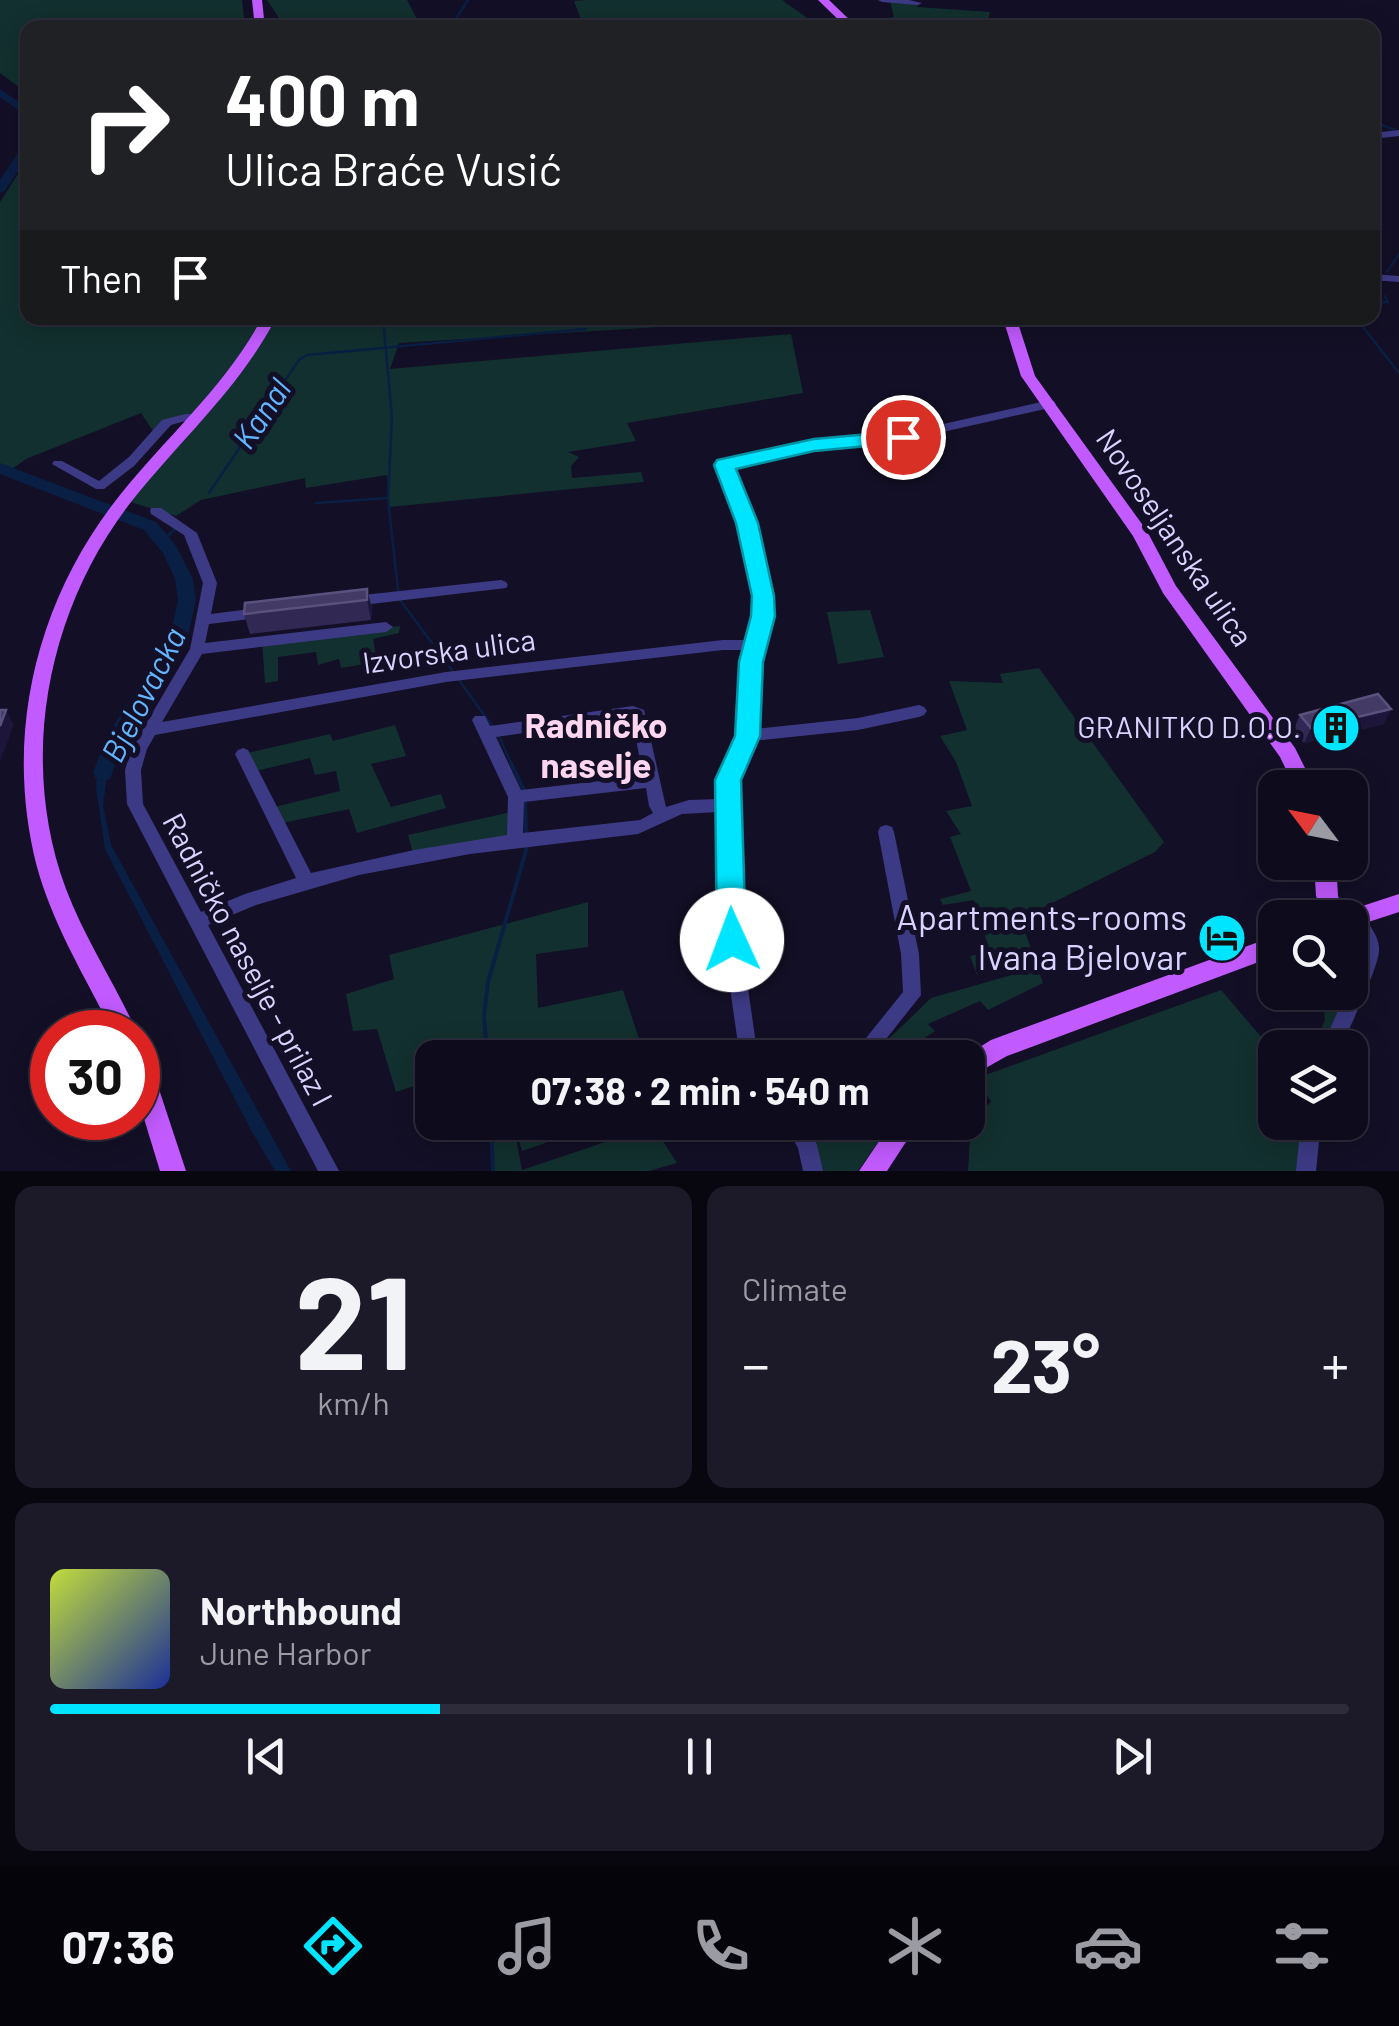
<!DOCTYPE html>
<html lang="en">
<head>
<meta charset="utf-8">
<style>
	body { margin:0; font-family:Barlow,sans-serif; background:#1c1929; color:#f1f3f6; height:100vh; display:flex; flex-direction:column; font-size:38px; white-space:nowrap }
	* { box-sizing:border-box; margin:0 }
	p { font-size:32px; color:#9b9ba3 }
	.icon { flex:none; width:55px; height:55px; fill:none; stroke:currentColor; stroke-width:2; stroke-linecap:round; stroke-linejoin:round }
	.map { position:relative; height:1171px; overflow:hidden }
	.details { display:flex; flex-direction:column; gap:15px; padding:15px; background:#08060f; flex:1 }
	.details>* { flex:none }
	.hud { position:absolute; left:20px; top:20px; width:1360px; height:305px; border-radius:20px; box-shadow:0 5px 25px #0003,0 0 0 2px #2e2b3b; background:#202124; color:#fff; overflow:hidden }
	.needle { width:65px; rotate:302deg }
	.controls { position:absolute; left:1258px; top:770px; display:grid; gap:20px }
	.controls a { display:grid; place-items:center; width:110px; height:110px; border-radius:20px; background:#0e0b1c; box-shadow:0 5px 25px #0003,0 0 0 2px #2e2b3b; font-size:50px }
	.speed { position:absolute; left:30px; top:1010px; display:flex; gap:20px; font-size:50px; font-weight:700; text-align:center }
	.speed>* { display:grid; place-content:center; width:130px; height:130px; border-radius:50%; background:#0e0b1c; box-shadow:0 5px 25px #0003,0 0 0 2px #2e2b3b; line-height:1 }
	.speed .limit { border:15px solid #d22; background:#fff; color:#111 }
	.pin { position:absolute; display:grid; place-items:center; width:85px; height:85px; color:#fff; margin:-42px; border:5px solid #fff; border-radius:50%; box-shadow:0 2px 10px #0007 }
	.me { position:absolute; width:110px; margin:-55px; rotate:358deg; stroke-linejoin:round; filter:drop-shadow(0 0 8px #0008) }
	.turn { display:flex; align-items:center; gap:35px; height:210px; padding:0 40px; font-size:45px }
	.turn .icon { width:130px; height:130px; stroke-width:2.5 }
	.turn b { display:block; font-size:70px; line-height:85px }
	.then { display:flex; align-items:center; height:95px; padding:0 40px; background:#0003; gap:20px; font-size:38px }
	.big { font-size:75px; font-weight:700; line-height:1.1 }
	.details .tile { flex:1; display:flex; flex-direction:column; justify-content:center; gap:15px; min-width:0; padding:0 35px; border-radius:20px; background:#1c1929 }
	.details .dial { align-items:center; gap:0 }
	.dial b { font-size:130px; line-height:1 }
	.song { display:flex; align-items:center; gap:30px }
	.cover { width:120px; height:120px; border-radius:15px; background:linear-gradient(135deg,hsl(70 70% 55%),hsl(230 70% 35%)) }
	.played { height:10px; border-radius:5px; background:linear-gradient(90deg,#00e5ff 30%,#2e2b3b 30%) }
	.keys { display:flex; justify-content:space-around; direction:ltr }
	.heat { display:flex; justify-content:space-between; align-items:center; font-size:55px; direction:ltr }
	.details .tiles { flex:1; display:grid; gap:15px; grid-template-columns:1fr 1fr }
	.tile:last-child { grid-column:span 2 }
	.trip { position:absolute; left:415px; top:1040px; width:570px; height:100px; border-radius:20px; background:#0e0b1c; box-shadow:0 5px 25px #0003,0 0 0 2px #2e2b3b; font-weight:700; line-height:100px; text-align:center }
	.dock { display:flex; height:160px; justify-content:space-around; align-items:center; background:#06040b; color:#9b9ba3 }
	.dock .icon { width:70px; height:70px }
	.dock .selected { color:#00e5ff }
	.dock b { font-size:45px; color:#f1f3f6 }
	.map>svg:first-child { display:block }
	.green { fill:#12302f }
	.water { fill:#0a1f44 }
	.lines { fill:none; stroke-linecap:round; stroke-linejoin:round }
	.stream-far1 { stroke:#0a1f44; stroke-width:2.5 }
	.stream { stroke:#0a1f44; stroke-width:4 }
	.river { fill:#0a1f44; fill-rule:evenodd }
	.minor { fill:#3d3a85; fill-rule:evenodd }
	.major { fill:#c25bff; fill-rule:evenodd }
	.wall { fill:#312854 }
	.shaded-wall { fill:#1d163a }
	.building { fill:#433a66; stroke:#5a527e; stroke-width:2.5 }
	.route { fill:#00e5ff; stroke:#0095a6; stroke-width:2.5 }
	.labels { text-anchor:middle; stroke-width:10; stroke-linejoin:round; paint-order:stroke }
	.street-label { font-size:30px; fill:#d9d4ff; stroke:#130f26 }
	.poi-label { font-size:30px; fill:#d9d4ff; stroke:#130f26; text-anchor:end }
	.water-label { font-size:32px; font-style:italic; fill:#62b6ff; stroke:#130f26 }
	.quarter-label { font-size:35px; font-weight:bold; fill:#ffd6f0; stroke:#130f26 }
	.near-poi-label { font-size:35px; fill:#d9d4ff; stroke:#130f26; text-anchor:end }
</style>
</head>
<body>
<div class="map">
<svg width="1399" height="1171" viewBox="0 0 1399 1171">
	<rect width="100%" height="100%" fill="#130f26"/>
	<g class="green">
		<path d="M 0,0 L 242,0 L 245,27 L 28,28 L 27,93 L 0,73 Z"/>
		<path d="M 267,0 L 407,0 L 421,27 L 285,27 Z"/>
		<path d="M 586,0 L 782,0 L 820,27 L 492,27 L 582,22 L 574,1 Z"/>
		<path d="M 890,1 L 918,3 L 917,7 L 990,12 L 986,27 L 853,28 L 849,24 L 894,17 Z"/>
		<path d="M 27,160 L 28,318 L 674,318 L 676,326 L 399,343 L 390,369 L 791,334 L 803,393 L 627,423 L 636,441 L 568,452 L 579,457 L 571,466 L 572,478 L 641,472 L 644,482 L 389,507 L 387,475 L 306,488 L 305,478 L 201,500 L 176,516 L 124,500 L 198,418 L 164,421 L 153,431 L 141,413 L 26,459 L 8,472 L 0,468 L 0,202 Z"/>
		<path d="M 870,610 L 884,657 L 838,664 L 827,612 Z"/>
		<path d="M 400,626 L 399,633 L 373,639 L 377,662 L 341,668 L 339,659 L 318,665 L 316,652 L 278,657 L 278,681 L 265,683 L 262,641 Z"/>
		<path d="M 1039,668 L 1164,842 L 1155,852 L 1040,909 L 1047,923 L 1024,929 L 1043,983 L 988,1010 L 980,1001 L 928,1024 L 935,1031 L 897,1057 L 869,1058 L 931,998 L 1022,972 L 1014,960 L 977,975 L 970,956 L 990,952 L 974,900 L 943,905 L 940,899 L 971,891 L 950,837 L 961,834 L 946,811 L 972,806 L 956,762 L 940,736 L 967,730 L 949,681 L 1003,683 L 1000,674 Z"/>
		<path d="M 395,725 L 406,756 L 371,764 L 391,807 L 441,794 L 446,808 L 357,833 L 349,809 L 278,824 L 270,808 L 340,791 L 336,771 L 315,775 L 310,758 L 252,772 L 243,754 L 330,734 L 333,741 Z"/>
		<path d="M 516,811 L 515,840 L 414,857 L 408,835 Z"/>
		<path d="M 588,902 L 588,947 L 536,954 L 538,1008 L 623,990 L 643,1051 L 624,1058 L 432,1058 L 432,1080 L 396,1092 L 377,1029 L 353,1031 L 346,994 L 394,979 L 389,955 Z"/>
		<path d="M 1370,942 L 1331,1047 L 1313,1048 L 1325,1020 L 1322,996 L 1325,993 L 1350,992 L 1350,962 L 1360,945 Z"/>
		<path d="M 1221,990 L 1270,1047 L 1266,1067 L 1275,1066 L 1275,1122 L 1311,1123 L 1306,1171 L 968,1171 L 971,1120 L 991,1102 L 977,1078 Z"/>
		<path d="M 812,1122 L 891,1123 L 858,1171 L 820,1171 Z"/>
		<path d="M 491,1123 L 513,1123 L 522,1170 L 653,1126 L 677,1163 L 649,1171 L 493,1171 Z"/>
		<path d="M 514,1123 L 574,1123 L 577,1132 L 522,1151 Z"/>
	</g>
	<path class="water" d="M 110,754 L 103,805 L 111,845 L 291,1171 L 275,1171 L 251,1130 L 105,849 L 96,787 L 97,775 Z"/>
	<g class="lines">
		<g class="stream-far1">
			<path d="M 450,28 L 468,0"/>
			<path d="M 1372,121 L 1395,130"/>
			<path d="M 1387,272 L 1399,254"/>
			<path d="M 1372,303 L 1388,302 L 1385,296"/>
			<path d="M 383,318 L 392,417 L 388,498 L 398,590"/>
			<path d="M 1356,318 L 1399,373"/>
			<path d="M 209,493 L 299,360 L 307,355 L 586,329"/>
			<path d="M 316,503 L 388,498"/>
			<path d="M 163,540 L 175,529"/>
			<path d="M 400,600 L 452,670"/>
			<path d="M 459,680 L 492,726"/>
			<path d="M 498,734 L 512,765"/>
		</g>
		<g class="stream">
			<path d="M 511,763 L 524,790"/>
			<path d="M 525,802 L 526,833"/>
			<path d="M 487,1058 L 484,1015 L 488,982 L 527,847"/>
			<path d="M 491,1122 L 493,1171"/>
		</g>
		<g class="river">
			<path d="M 0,89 L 28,108 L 28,117 L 0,97 Z"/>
			<path d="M 28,143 L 28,156 L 4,192 L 0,193 L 0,180 L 24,144 Z"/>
			<path d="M 0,463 L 156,522 L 176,546 L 193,579 L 196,600 L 188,636 L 123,743 L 110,779 L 103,781 L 96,779 L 93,773 L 106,738 L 170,636 L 178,600 L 175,579 L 163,553 L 144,530 L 0,474 Z"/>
		</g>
		<g class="minor">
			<path d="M 878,0 L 909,0 L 922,3 L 918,5 L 882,2 Z"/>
			<path d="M 1399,130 L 1399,136 L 1372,139 L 1372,133 Z"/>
			<path d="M 1372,274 L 1399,276 L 1399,282 L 1372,280 Z"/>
			<path d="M 1025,318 L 1047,318 L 1042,321 L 1011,326 L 1006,323 L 1007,321 Z"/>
			<path d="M 1050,400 L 1054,401 L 1056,404 L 1054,407 L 903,441 L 814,449 L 731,467 L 754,523 L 770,597 L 770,616 L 758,663 L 755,729 L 858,718 L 919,705 L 924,707 L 927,711 L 924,715 L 919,717 L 858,730 L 752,741 L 740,766 L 734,806 L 741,939 L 758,1058 L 740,1058 L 723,939 L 718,812 L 682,814 L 638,834 L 470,854 L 359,875 L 256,905 L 208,925 L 339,1171 L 318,1171 L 127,804 L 125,770 L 131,749 L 190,649 L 203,583 L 184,535 L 151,514 L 150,511 L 151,508 L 161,508 L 197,533 L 217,583 L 211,614 L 258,608 L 265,613 L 258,618 L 209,624 L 205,643 L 386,622 L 393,627 L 386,632 L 202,654 L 162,722 L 446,672 L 723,640 L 750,640 L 756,616 L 756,597 L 740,523 L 718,465 L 720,462 L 814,441 L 903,433 ZM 723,650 L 747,650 L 744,663 L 739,736 L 724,766 L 719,799 L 689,800 L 666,807 L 644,710 L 633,706 L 490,726 L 485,716 L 475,716 L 472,720 L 508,797 L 507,835 L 414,850 L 311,873 L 248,750 L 243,748 L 238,750 L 235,754 L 296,878 L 245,894 L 201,912 L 143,804 L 141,770 L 147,749 L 155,735 L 446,682 ZM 632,718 L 643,776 L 521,790 L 496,737 ZM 646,788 L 649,806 L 653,813 L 640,820 L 523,833 L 524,802 Z"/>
			<path d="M 185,414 L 197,414 L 203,418 L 197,422 L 185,421 L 171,425 L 134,466 L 104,489 L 96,489 L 52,464 L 54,461 L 62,461 L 99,481 L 129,457 L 162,420 Z"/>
			<path d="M 501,580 L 506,582 L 508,585 L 506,588 L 354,606 L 347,601 L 354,596 Z"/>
			<path d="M 886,825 L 892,827 L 894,832 L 919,954 L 921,995 L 871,1058 L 850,1058 L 903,992 L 901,954 L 878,832 L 880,827 Z"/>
			<path d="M 1354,911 C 1365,916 1380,936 1379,950 C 1379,967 1349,1028 1341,1048 L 1322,1048 L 1346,992 L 1350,992 C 1350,977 1362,965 1362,950 C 1362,937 1350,933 1350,918 L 1346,918 L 1348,913 Z"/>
			<path d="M 784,1122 L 805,1122 L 817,1145 L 823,1171 L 803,1171 L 798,1148 Z"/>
			<path d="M 1301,1122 L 1321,1122 L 1316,1171 L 1296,1171 Z"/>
		</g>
		<g class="major">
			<path d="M 252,0 L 262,0 L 265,28 L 255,28 Z"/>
			<path d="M 818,0 L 829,0 L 858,28 L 847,28 Z"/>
			<path d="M 262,318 L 276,318 C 239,389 180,440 131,502 C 47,610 18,760 66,889 C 85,939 115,984 137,1032 L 113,1032 C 86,979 53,925 37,867 C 3,736 36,600 120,495 C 168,435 225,387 262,318 Z"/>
			<path d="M 998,318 L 1013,318 L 1018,323 L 1035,376 L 1147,531 L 1176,586 L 1295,748 L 1315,788 L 1295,788 L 1280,757 L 1163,593 L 1133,536 L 1021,376 L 1005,325 Z"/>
			<path d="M 1314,862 L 1336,862 L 1338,896 L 1344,912 L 1399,894 L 1399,912 L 1350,928 L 1350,918 L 1325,918 L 1316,896 Z"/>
			<path d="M 1275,936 L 1275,956 L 1007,1056 L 968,1078 L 968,1058 L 962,1058 L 991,1040 Z"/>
			<path d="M 138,1051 L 146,1054 L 150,1062 L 186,1171 L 160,1171 L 138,1099 Z"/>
			<path d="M 892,1122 L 919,1122 L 887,1171 L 859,1171 Z"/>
		</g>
	</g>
	<g class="wall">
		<path d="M 367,589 L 372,609 L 371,620 L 250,634 L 244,614 Z"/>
		<path d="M 1300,715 L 1384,724 L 1304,743 L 1293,730 Z"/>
	</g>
	<g class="shaded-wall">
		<path d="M 367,589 L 372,609 L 371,620 L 367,600 Z"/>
		<path d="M 1391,709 L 1384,724 L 1304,743 L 1311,728 Z"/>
		<path d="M 6,710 L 14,725 L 0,761 L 0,726 Z"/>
	</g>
	<g class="building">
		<path d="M 367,589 L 367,600 L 244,614 L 245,603 Z"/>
		<path d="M 1378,694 L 1391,709 L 1311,728 L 1300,715 Z"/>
		<path d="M 0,710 L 6,710 L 0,726 Z"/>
	</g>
	<path class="route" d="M 903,431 L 913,437 L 910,442 L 814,451 L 736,469 L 758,523 L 774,596 L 775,616 L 763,662 L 760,736 L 741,780 L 746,940 L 742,948 L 732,952 L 722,948 L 717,940 L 715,780 L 735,736 L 739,662 L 751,616 L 752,596 L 736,523 L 714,465 L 717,460 L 814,439 Z"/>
	<defs>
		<g id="building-disc" transform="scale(2.5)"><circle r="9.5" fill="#00e5ff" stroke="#130f26"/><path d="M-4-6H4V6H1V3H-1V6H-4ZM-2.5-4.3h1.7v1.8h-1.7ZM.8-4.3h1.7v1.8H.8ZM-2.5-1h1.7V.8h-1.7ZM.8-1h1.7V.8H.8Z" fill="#111"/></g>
		<g id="hotel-disc" transform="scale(2.5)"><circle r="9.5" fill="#00e5ff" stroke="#130f26"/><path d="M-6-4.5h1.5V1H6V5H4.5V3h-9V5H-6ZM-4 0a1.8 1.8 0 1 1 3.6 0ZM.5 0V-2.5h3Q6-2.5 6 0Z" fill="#111"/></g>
	</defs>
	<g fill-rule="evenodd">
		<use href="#building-disc" x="1336" y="728"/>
		<use href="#hotel-disc" x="1222" y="938"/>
	</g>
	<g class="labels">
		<g class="street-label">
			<text transform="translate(1174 538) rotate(56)" y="10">Novoseljanska ulica</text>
			<text transform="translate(449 652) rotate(-8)" y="10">Izvorska ulica</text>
			<text transform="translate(247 960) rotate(62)" y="10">Radničko naselje - prilaz I</text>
		</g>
		<g class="poi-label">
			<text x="1301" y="738">GRANITKO D.O.O.</text>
		</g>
		<g class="water-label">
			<text transform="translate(262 414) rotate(-56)" y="11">Kanal</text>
			<text transform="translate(144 695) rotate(-63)" y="11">Bjelovacka</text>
		</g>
		<g class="quarter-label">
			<text x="596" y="738">Radničko<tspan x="596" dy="40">naselje</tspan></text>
		</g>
		<g class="near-poi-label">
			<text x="1187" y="930">Apartments-rooms<tspan x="1187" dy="40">Ivana Bjelovar</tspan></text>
		</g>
	</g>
</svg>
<div class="controls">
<a><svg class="needle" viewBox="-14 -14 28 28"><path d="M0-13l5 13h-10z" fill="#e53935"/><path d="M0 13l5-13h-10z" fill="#9b9ba3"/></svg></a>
<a><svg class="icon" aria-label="search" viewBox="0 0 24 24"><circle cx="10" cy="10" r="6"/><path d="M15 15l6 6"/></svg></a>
<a><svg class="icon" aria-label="layers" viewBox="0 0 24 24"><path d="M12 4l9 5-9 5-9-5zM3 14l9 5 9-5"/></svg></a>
</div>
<div class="speed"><div class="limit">30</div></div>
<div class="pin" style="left:903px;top:437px;background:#d93025"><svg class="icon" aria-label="arrive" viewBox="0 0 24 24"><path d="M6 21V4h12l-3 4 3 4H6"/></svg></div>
<svg class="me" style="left:732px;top:940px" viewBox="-20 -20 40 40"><circle r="19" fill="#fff"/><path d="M0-13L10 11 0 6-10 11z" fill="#00e5ff"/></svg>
<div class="trip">07:38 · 2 min · 540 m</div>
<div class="hud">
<div class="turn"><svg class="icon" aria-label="right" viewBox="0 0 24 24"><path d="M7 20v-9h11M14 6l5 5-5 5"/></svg><div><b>400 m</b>Ulica Braće Vusić</div></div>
<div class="then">Then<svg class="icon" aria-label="arrive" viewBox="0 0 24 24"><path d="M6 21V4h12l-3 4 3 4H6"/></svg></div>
</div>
</div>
<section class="details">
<div class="tiles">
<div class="tile dial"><b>21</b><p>km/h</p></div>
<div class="tile"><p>Climate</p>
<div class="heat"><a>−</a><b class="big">23°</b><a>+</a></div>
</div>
<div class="tile">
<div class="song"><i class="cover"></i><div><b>Northbound</b><p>June Harbor</p></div></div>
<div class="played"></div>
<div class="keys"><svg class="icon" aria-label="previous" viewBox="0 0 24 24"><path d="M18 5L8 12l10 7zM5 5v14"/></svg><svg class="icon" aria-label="pause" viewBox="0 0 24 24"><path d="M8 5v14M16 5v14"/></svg><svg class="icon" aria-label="next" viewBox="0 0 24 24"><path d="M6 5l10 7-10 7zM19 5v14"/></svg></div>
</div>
</div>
</section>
<nav class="dock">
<b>07:36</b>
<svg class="icon selected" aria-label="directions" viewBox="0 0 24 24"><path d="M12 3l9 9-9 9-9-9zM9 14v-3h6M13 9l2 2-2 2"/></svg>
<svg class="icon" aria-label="music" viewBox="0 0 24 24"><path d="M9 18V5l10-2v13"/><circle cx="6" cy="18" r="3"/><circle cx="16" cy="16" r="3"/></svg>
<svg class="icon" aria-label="phone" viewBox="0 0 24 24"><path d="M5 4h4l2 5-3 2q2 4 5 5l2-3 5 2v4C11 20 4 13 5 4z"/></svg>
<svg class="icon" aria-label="climate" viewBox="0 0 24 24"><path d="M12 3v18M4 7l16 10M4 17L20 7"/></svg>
<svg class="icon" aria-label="car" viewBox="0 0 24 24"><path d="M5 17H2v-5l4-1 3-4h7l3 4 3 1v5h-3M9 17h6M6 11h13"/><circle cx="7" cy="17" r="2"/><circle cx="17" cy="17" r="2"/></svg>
<svg class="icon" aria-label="filters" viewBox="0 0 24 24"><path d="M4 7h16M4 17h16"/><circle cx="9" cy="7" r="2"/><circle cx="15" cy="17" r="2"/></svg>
</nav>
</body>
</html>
